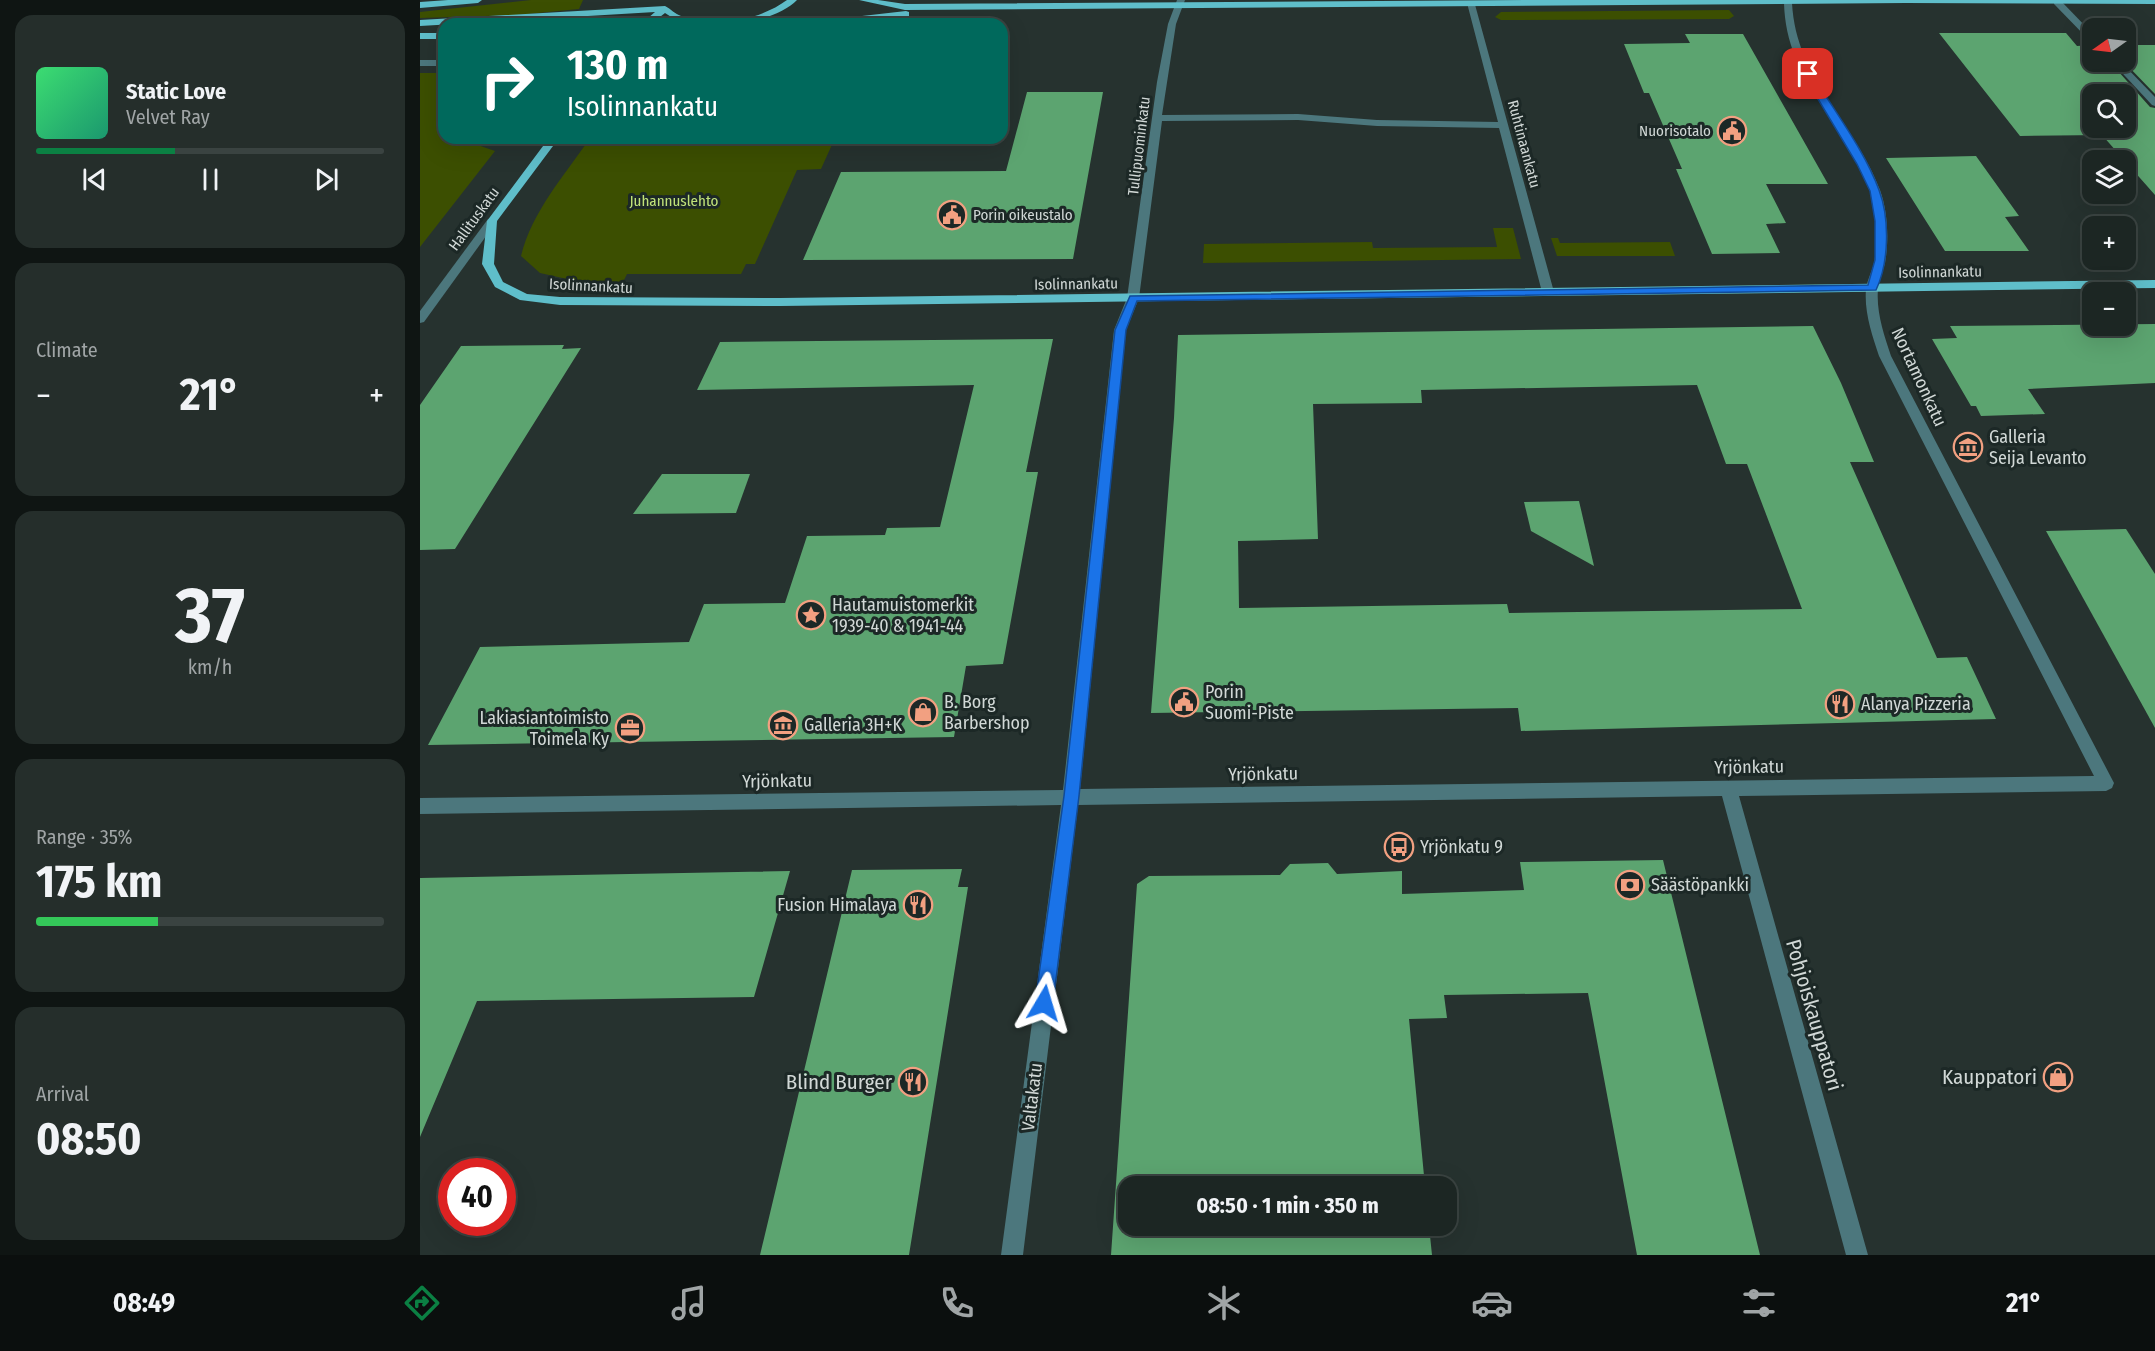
<!DOCTYPE html>
<html lang="en">
<head>
<meta charset="utf-8">
<style>
	body { margin:0; font-family:"Fira Sans Condensed",sans-serif; background:#252e2b; color:#f1f3f6; height:100vh; display:flex; flex-direction:column; font-size:22px; white-space:nowrap }
	* { box-sizing:border-box; margin:0 }
	p { font-size:20px; color:#a0a5a6 }
	.icon { flex:none; width:33px; height:33px; fill:none; stroke:currentColor; stroke-width:2; stroke-linecap:round; stroke-linejoin:round }
	.map { position:relative; flex:1; overflow:hidden }
	.drawer { display:flex; flex-direction:column; gap:15px; padding:15px; background:#0f1513; width:420px }
	.drawer>* { flex:none }
	.banner { position:absolute; left:18px; top:18px; width:570px; height:126px; border-radius:18px; box-shadow:0 6px 24px #0002,0 0 0 2px #3a4341; background:#00695c; color:#fff; overflow:hidden }
	.needle { width:39px; rotate:256deg }
	.fabs { position:absolute; left:1662px; top:18px; display:grid; gap:12px }
	.fabs a { display:grid; place-items:center; width:54px; height:54px; border-radius:12px; background:#1c2623; box-shadow:0 6px 24px #0002,0 0 0 2px #3a4341; font-size:30px }
	.speed { position:absolute; left:18px; top:1158px; display:flex; gap:12px; font-size:30px; font-weight:700; text-align:center }
	.speed>* { display:grid; place-content:center; width:78px; height:78px; border-radius:50%; background:#1c2623; box-shadow:0 6px 24px #0002,0 0 0 2px #3a4341; line-height:1 }
	.speed .limit { border:9px solid #d22; background:#fff; color:#111 }
	.pin { position:absolute; display:grid; place-items:center; width:51px; height:51px; color:#fff; margin:-26px; border-radius:12px; box-shadow:0 3px 9px #0006 }
	.me { position:absolute; width:66px; margin:-33px; rotate:7deg; stroke-linejoin:round; filter:drop-shadow(0 0 4px #0008) }
	.turn { display:flex; align-items:center; gap:21px; height:126px; padding:0 30px; font-size:27px }
	.turn .icon { width:78px; height:78px; stroke-width:2.5 }
	.turn b { display:block; font-size:42px; line-height:51px }
	.big { font-size:45px; font-weight:700; line-height:1.1 }
	.drawer .tile { flex:1; display:flex; flex-direction:column; justify-content:center; gap:9px; min-width:0; padding:0 21px; border-radius:18px; background:#252e2b }
	.drawer .dial { align-items:center; gap:0 }
	.dial b { font-size:78px; line-height:1 }
	.song { display:flex; align-items:center; gap:18px }
	.cover { width:72px; height:72px; border-radius:9px; background:linear-gradient(135deg,hsl(140 70% 55%),hsl(160 70% 35%)) }
	.played { height:6px; border-radius:3px; background:linear-gradient(90deg,#0b8043 40%,#3a4341 40%) }
	.keys { display:flex; justify-content:space-around; direction:ltr }
	.heat { display:flex; justify-content:space-between; align-items:center; font-size:33px; direction:ltr }
	.charge { height:9px; border-radius:4px; background:linear-gradient(90deg,#34c759 35%,#3a4341 0) }
	.trip { position:absolute; left:698px; top:1176px; width:339px; height:60px; border-radius:18px; background:#1c2623; box-shadow:0 6px 24px #0002,0 0 0 2px #3a4341; font-weight:700; line-height:60px; text-align:center }
	.dock { display:flex; height:96px; justify-content:space-around; align-items:center; background:#0b0f0e; color:#a0a5a6 }
	.dock .icon { width:42px; height:42px }
	.dock .on { color:#0b8043 }
	.dock b { font-size:27px; color:#f1f3f6 }
	main { display:flex; flex:1; min-height:0 }
	.map>svg:first-child { display:block }
	.green { fill:#3c4f01 }
	.building { fill:#5ca470; fill-rule:evenodd }
	.lines { fill:none; stroke-linecap:round; stroke-linejoin:round }
	.minor { fill:#4c777d; fill-rule:evenodd }
	.major { fill:#5fbeca; fill-rule:evenodd }
	.route { fill:#1a73e8; stroke:#114b97; stroke-width:1.5 }
	.labels { text-anchor:middle; stroke-width:6; stroke-linejoin:round; paint-order:stroke }
	.far-poi-label { font-size:15px; fill:#d1d8d6; stroke:#1c2826; text-anchor:end }
	.far-street-label { font-size:15px; fill:#d1d8d6; stroke:#1c2826 }
	.far-park-label { font-size:15px; fill:#c0e279; stroke:#1c2826 }
	.street-label { font-size:18px; fill:#d1d8d6; stroke:#1c2826 }
	.poi-label { font-size:18px; fill:#d1d8d6; stroke:#1c2826; text-anchor:start }
	.near-street-label { font-size:21px; fill:#d1d8d6; stroke:#1c2826 }
	.near-poi-label { font-size:21px; fill:#d1d8d6; stroke:#1c2826; text-anchor:end }
</style>
</head>
<body>
<main>
<section class="drawer">
<div class="tile">
<div class="song"><i class="cover"></i><div><b>Static Love</b><p>Velvet Ray</p></div></div>
<div class="played"></div>
<div class="keys"><svg class="icon" aria-label="previous" viewBox="0 0 24 24"><path d="M18 5L8 12l10 7zM5 5v14"/></svg><svg class="icon" aria-label="pause" viewBox="0 0 24 24"><path d="M8 5v14M16 5v14"/></svg><svg class="icon" aria-label="next" viewBox="0 0 24 24"><path d="M6 5l10 7-10 7zM19 5v14"/></svg></div>
</div>
<div class="tile"><p>Climate</p>
<div class="heat"><a>−</a><b class="big">21°</b><a>+</a></div>
</div>
<div class="tile dial"><b>37</b><p>km/h</p></div>
<div class="tile"><p>Range · 35%</p><b class="big">175 km</b><div class="charge"></div></div>
<div class="tile"><p>Arrival</p><b class="big">08:50</b></div>
</section>
<div class="map">
<svg width="1735" height="1255" viewBox="0 0 1735 1255">
	<rect width="100%" height="100%" fill="#26322f"/>
	<g class="green">
		<path d="M 111,0 L 163,0 L 159,9 L 97,15 L 0,18 L 0,12 Z"/>
		<path d="M 1309,10 L 1314,16 L 1309,19 L 1081,20 L 1075,17 L 1081,12 Z"/>
		<path d="M 0,73 L 24,73 L 24,138 L 47,138 L 52,143 L 75,151 L 0,247 Z"/>
		<path d="M 170,138 L 415,138 L 401,169 L 377,170 L 335,264 L 326,264 L 321,274 L 207,274 L 203,282 L 156,281 L 120,273 L 101,256 C 112,211 145,175 170,138 Z"/>
		<path d="M 1073,228 L 1093,228 L 1101,259 L 783,263 L 784,244 L 952,242 L 953,248 L 1077,247 Z"/>
		<path d="M 1131,238 L 1138,238 L 1140,243 L 1250,242 L 1255,256 L 1137,256 Z"/>
	</g>
	<g class="building">
		<path d="M 1519,33 L 1646,33 L 1657,46 L 1672,45 L 1672,62 L 1690,62 L 1730,107 L 1735,108 L 1735,195 L 1682,135 L 1600,136 ZM 1672,94 L 1706,94 L 1706,128 L 1672,128 Z"/>
		<path d="M 1265,34 L 1323,34 L 1408,184 L 1346,184 L 1366,223 L 1346,224 L 1360,253 L 1292,254 L 1256,169 L 1262,169 L 1229,93 L 1224,93 L 1204,44 L 1270,43 Z"/>
		<path d="M 1706,45 L 1735,45 L 1735,94 L 1704,62 L 1706,62 Z"/>
		<path d="M 607,92 L 683,92 L 653,259 L 383,260 L 421,172 L 586,171 Z"/>
		<path d="M 1556,156 L 1599,216 L 1585,217 L 1609,251 L 1525,251 L 1466,158 Z"/>
		<path d="M 1735,324 L 1735,383 L 1608,389 L 1625,414 L 1561,416 L 1556,406 L 1551,406 L 1512,339 L 1537,338 L 1530,326 Z"/>
		<path d="M 1393,326 L 1421,383 L 1454,462 L 1430,462 L 1517,658 L 1547,657 L 1576,719 L 1101,731 L 1098,708 L 731,713 L 754,418 L 758,335 ZM 1277,385 L 1306,464 L 1327,464 L 1382,609 L 1089,613 L 1087,604 L 819,608 L 818,541 L 898,539 L 893,404 L 1002,403 L 1001,390 Z"/>
		<path d="M 633,339 L 606,472 L 618,472 L 583,664 L 546,666 L 534,737 L 8,745 L 60,647 L 269,642 L 284,604 L 365,603 L 387,536 L 465,535 L 467,528 L 520,527 L 554,385 L 277,390 L 300,342 Z"/>
		<path d="M 144,345 L 142,349 L 161,348 L 35,549 L 0,550 L 0,405 L 41,346 Z"/>
		<path d="M 242,474 L 330,474 L 316,513 L 213,514 Z"/>
		<path d="M 1159,501 L 1174,566 L 1111,531 L 1104,502 Z"/>
		<path d="M 1706,529 L 1735,574 L 1735,728 L 1626,531 Z"/>
		<path d="M 1243,860 L 1340,1255 L 1217,1255 L 1168,993 L 1024,995 L 1027,1018 L 989,1019 L 1005,1186 L 708,1186 L 708,1226 L 1009,1226 L 1012,1255 L 691,1255 L 717,884 L 729,876 L 860,875 L 870,864 L 908,863 L 917,874 L 982,871 L 982,894 L 1104,890 L 1100,862 Z"/>
		<path d="M 542,869 L 538,887 L 548,887 L 489,1255 L 340,1255 L 432,870 Z"/>
		<path d="M 370,871 L 334,997 L 57,1001 L 0,1137 L 0,878 Z"/>
	</g>
	<g class="lines">
		<g class="minor">
			<path d="M 757,0 L 765,0 L 756,24 L 742,115 L 878,114 L 957,120 L 1078,122 L 1047,3 L 1054,1 L 1134,292 L 1128,296 L 1122,292 L 1079,128 L 957,126 L 878,120 L 742,121 L 719,298 L 706,330 L 660,789 L 1674,776 L 1459,356 C 1452,335 1444,312 1446,289 C 1447,280 1452,272 1454,263 C 1458,241 1458,212 1450,191 C 1426,122 1366,82 1364,3 L 1368,0 L 1372,3 C 1376,80 1435,123 1460,190 C 1468,212 1469,241 1465,263 C 1463,272 1458,280 1458,289 C 1456,312 1464,335 1471,356 L 1694,783 L 1692,788 L 1686,791 L 1319,796 L 1448,1255 L 1426,1255 L 1302,796 L 658,805 L 603,1255 L 581,1255 L 641,805 L 0,814 L 0,798 L 643,790 L 694,330 L 707,298 L 737,82 L 748,24 Z"/>
			<path d="M 1634,0 L 1640,0 L 1672,33 L 1672,41 L 1669,40 L 1634,4 Z"/>
			<rect x="0" y="60" width="24" height="6"/>
			<path d="M 1692,62 L 1701,62 L 1735,97 L 1735,106 L 1732,105 Z"/>
			<path d="M 72,138 L 132,138 L 137,141 L 132,144 L 77,141 Z"/>
			<path d="M 72,218 L 77,221 L 4,322 L 0,323 L 0,311 L 68,219 Z"/>
		</g>
		<g class="major">
			<path d="M 28,0 L 62,0 L 58,3 L 0,8 L 0,2 Z"/>
			<path d="M 367,0 L 377,0 C 351,26 275,35 245,13 L 231,24 L 221,24 L 235,12 L 0,26 L 0,20 L 245,6 C 251,9 255,14 261,16 C 294,29 340,20 367,0 Z"/>
			<path d="M 439,0 L 458,0 L 485,4 L 1119,0 L 1735,0 L 1735,4 L 1486,3 L 485,10 Z"/>
			<path d="M 486,11 L 489,12 L 489,16 L 421,24 L 394,24 L 398,21 Z"/>
			<rect x="0" y="33" width="24" height="6"/>
			<path d="M 129,138 L 139,138 L 77,221 L 74,264 L 83,282 L 107,294 L 140,297 L 360,298 L 1735,280 L 1735,288 L 360,306 L 140,305 L 100,300 L 75,287 L 62,264 L 67,221 Z"/>
		</g>
	</g>
	<path class="route" d="M 1388,71 L 1392,74 C 1414,111 1444,149 1459,190 C 1470,219 1469,263 1456,290 L 717,301 L 706,330 L 659,796 L 633,1003 L 630,1009 L 624,1012 L 618,1009 L 615,1003 L 644,796 L 695,330 L 710,296 L 1448,285 L 1455,260 L 1455,221 L 1450,191 L 1437,164 L 1383,74 Z"/>
	<defs>
		<g id="civic-ring" transform="scale(1.5)"><circle r="9.5" fill="#1c2826" stroke="#f2a081" stroke-width="1.5"/><path d="M-.6-6.5H3V-4.5H.6V-3L4-1V1h2V6H-6V1h2V-1L-.6-3ZM-1.2 2.5V6h2.4V2.5Z" fill="#f2a081"/></g>
		<g id="museum-ring" transform="scale(1.5)"><circle r="9.5" fill="#1c2826" stroke="#f2a081" stroke-width="1.5"/><path d="M0-6L6-3V-2H-6V-3ZM-5-1h2V3h-2ZM-1-1h2V3h-2ZM3-1h2V3H3ZM-6 4H6V6H-6Z" fill="#f2a081"/></g>
		<g id="sight-ring" transform="scale(1.5)"><circle r="9.5" fill="#1c2826" stroke="#f2a081" stroke-width="1.5"/><path d="M0-6L1.8-2.2L6-1.7L2.9 1.2L3.7 5.4L0 3.3L-3.7 5.4L-2.9 1.2L-6-1.7L-1.8-2.2Z" fill="#f2a081"/></g>
		<g id="restaurant-ring" transform="scale(1.5)"><circle r="9.5" fill="#1c2826" stroke="#f2a081" stroke-width="1.5"/><path d="M-5-6h1v4h1v-4h1v4h1v-4h1v5L-1.5 .5V6h-2V.5L-5-1ZM5-6V6H3V1.5H1.5Q1.5-4 5-6Z" fill="#f2a081"/></g>
		<g id="shop-ring" transform="scale(1.5)"><circle r="9.5" fill="#1c2826" stroke="#f2a081" stroke-width="1.5"/><path d="M-5-2.5h2.3a2.7 3.5 0 0 1 5.4 0H5L5.5 6h-11ZM-1.5-2.5h3a1.5 2.3 0 0 0-3 0Z" fill="#f2a081"/></g>
		<g id="office-ring" transform="scale(1.5)"><circle r="9.5" fill="#1c2826" stroke="#f2a081" stroke-width="1.5"/><path d="M-6-3h4V-5.5h4V-3h4V5H-6ZM-1-4.5V-3h2v-1.5ZM-6 0V1H6V0Z" fill="#f2a081"/></g>
		<g id="bus-ring" transform="scale(1.5)"><circle r="9.5" fill="#1c2826" stroke="#f2a081" stroke-width="1.5"/><path d="M-5-6H5V4H4V6H2V4H-2V6H-4V4H-5ZM-3.5-4V0h7V-4ZM-3.5 1.2v1.5H-2V1.2ZM2 1.2v1.5H3.5V1.2Z" fill="#f2a081"/></g>
		<g id="bank-ring" transform="scale(1.5)"><circle r="9.5" fill="#1c2826" stroke="#f2a081" stroke-width="1.5"/><path d="M-6-4H6V4H-6ZM0-2.3a2.3 2.3 0 1 0 0 4.6a2.3 2.3 0 1 0 0-4.6Z" fill="#f2a081"/></g>
	</defs>
	<g fill-rule="evenodd">
		<use href="#civic-ring" x="1312" y="131"/>
		<use href="#civic-ring" x="532" y="215"/>
		<use href="#museum-ring" x="1548" y="447"/>
		<use href="#sight-ring" x="391" y="615"/>
		<use href="#civic-ring" x="764" y="702"/>
		<use href="#restaurant-ring" x="1420" y="704"/>
		<use href="#shop-ring" x="503" y="712"/>
		<use href="#museum-ring" x="363" y="725"/>
		<use href="#office-ring" x="210" y="728"/>
		<use href="#bus-ring" x="979" y="847"/>
		<use href="#bank-ring" x="1210" y="885"/>
		<use href="#restaurant-ring" x="498" y="905"/>
		<use href="#shop-ring" x="1638" y="1077"/>
		<use href="#restaurant-ring" x="493" y="1082"/>
	</g>
	<g class="labels">
		<g class="far-poi-label">
			<text x="1291" y="136">Nuorisotalo</text>
			<text x="553" y="220" text-anchor="start">Porin oikeustalo</text>
		</g>
		<g class="far-street-label">
			<text transform="translate(1104 144) rotate(75)" y="5">Ruhtinaankatu</text>
			<text transform="translate(719 146) rotate(-83)" y="5">Tullipuominkatu</text>
			<text transform="translate(54 219) rotate(-54)" y="5">Hallituskatu</text>
			<text transform="translate(1520 272) rotate(-1)" y="5">Isolinnankatu</text>
			<text transform="translate(656 284) rotate(-1)" y="5">Isolinnankatu</text>
			<text transform="translate(171 286) rotate(3)" y="5">Isolinnankatu</text>
		</g>
		<g class="far-park-label">
			<text x="254" y="206">Juhannuslehto</text>
		</g>
		<g class="street-label">
			<text transform="translate(1499 377) rotate(65)" y="6">Nortamonkatu</text>
			<text transform="translate(1329 767) rotate(-1)" y="6">Yrjönkatu</text>
			<text transform="translate(843 774) rotate(-1)" y="6">Yrjönkatu</text>
			<text transform="translate(357 781) rotate(-1)" y="6">Yrjönkatu</text>
			<text transform="translate(612 1097) rotate(-83)" y="6">Valtakatu</text>
		</g>
		<g class="poi-label">
			<text x="1569" y="443">Galleria<tspan x="1569" dy="21">Seija Levanto</tspan></text>
			<text x="412" y="611">Hautamuistomerkit<tspan x="412" dy="21">1939-40 &amp; 1941-44</tspan></text>
			<text x="785" y="698">Porin<tspan x="785" dy="21">Suomi-Piste</tspan></text>
			<text x="524" y="708">B. Borg<tspan x="524" dy="21">Barbershop</tspan></text>
			<text x="1441" y="710">Alanya Pizzeria</text>
			<text x="189" y="724" text-anchor="end">Lakiasiantoimisto<tspan x="189" dy="21">Toimela Ky</tspan></text>
			<text x="384" y="731">Galleria 3H+K</text>
			<text x="1000" y="853">Yrjönkatu 9</text>
			<text x="1231" y="891">Säästöpankki</text>
			<text x="477" y="911" text-anchor="end">Fusion Himalaya</text>
		</g>
		<g class="near-street-label">
			<text transform="translate(1394 1015) rotate(74)" y="7">Pohjoiskauppatori</text>
		</g>
		<g class="near-poi-label">
			<text x="1617" y="1084">Kauppatori</text>
			<text x="472" y="1089">Blind Burger</text>
		</g>
	</g>
</svg>
<div class="fabs">
<a><svg class="needle" viewBox="-14 -14 28 28"><path d="M0-13l5 13h-10z" fill="#e53935"/><path d="M0 13l5-13h-10z" fill="#a0a5a6"/></svg></a>
<a><svg class="icon" aria-label="search" viewBox="0 0 24 24"><circle cx="10" cy="10" r="6"/><path d="M15 15l6 6"/></svg></a>
<a><svg class="icon" aria-label="layers" viewBox="0 0 24 24"><path d="M12 4l9 5-9 5-9-5zM3 14l9 5 9-5"/></svg></a>
<a>+</a>
<a>−</a>
</div>
<div class="speed"><div class="limit">40</div></div>
<div class="pin" style="left:1388px;top:74px;background:#d93025"><svg class="icon" aria-label="arrive" viewBox="0 0 24 24"><path d="M6 21V4h12l-3 4 3 4H6"/></svg></div>
<svg class="me" style="left:624px;top:1003px" viewBox="-20 -20 40 40"><path d="M0-17L14 15 0 8-14 15z" fill="#1a73e8" stroke="#fff" stroke-width="4"/></svg>
<div class="trip">08:50 · 1 min · 350 m</div>
<div class="banner">
<div class="turn"><svg class="icon" aria-label="right" viewBox="0 0 24 24"><path d="M7 20v-9h11M14 6l5 5-5 5"/></svg><div><b>130 m</b>Isolinnankatu</div></div>
</div>
</div>
</main>
<nav class="dock">
<b>08:49</b>
<svg class="icon on" aria-label="directions" viewBox="0 0 24 24"><path d="M12 3l9 9-9 9-9-9zM9 14v-3h6M13 9l2 2-2 2"/></svg>
<svg class="icon" aria-label="music" viewBox="0 0 24 24"><path d="M9 18V5l10-2v13"/><circle cx="6" cy="18" r="3"/><circle cx="16" cy="16" r="3"/></svg>
<svg class="icon" aria-label="phone" viewBox="0 0 24 24"><path d="M5 4h4l2 5-3 2q2 4 5 5l2-3 5 2v4C11 20 4 13 5 4z"/></svg>
<svg class="icon" aria-label="climate" viewBox="0 0 24 24"><path d="M12 3v18M4 7l16 10M4 17L20 7"/></svg>
<svg class="icon" aria-label="car" viewBox="0 0 24 24"><path d="M5 17H2v-5l4-1 3-4h7l3 4 3 1v5h-3M9 17h6M6 11h13"/><circle cx="7" cy="17" r="2"/><circle cx="17" cy="17" r="2"/></svg>
<svg class="icon" aria-label="filters" viewBox="0 0 24 24"><path d="M4 7h16M4 17h16"/><circle cx="9" cy="7" r="2"/><circle cx="15" cy="17" r="2"/></svg>
<b>21°</b>
</nav>
</body>
</html>
